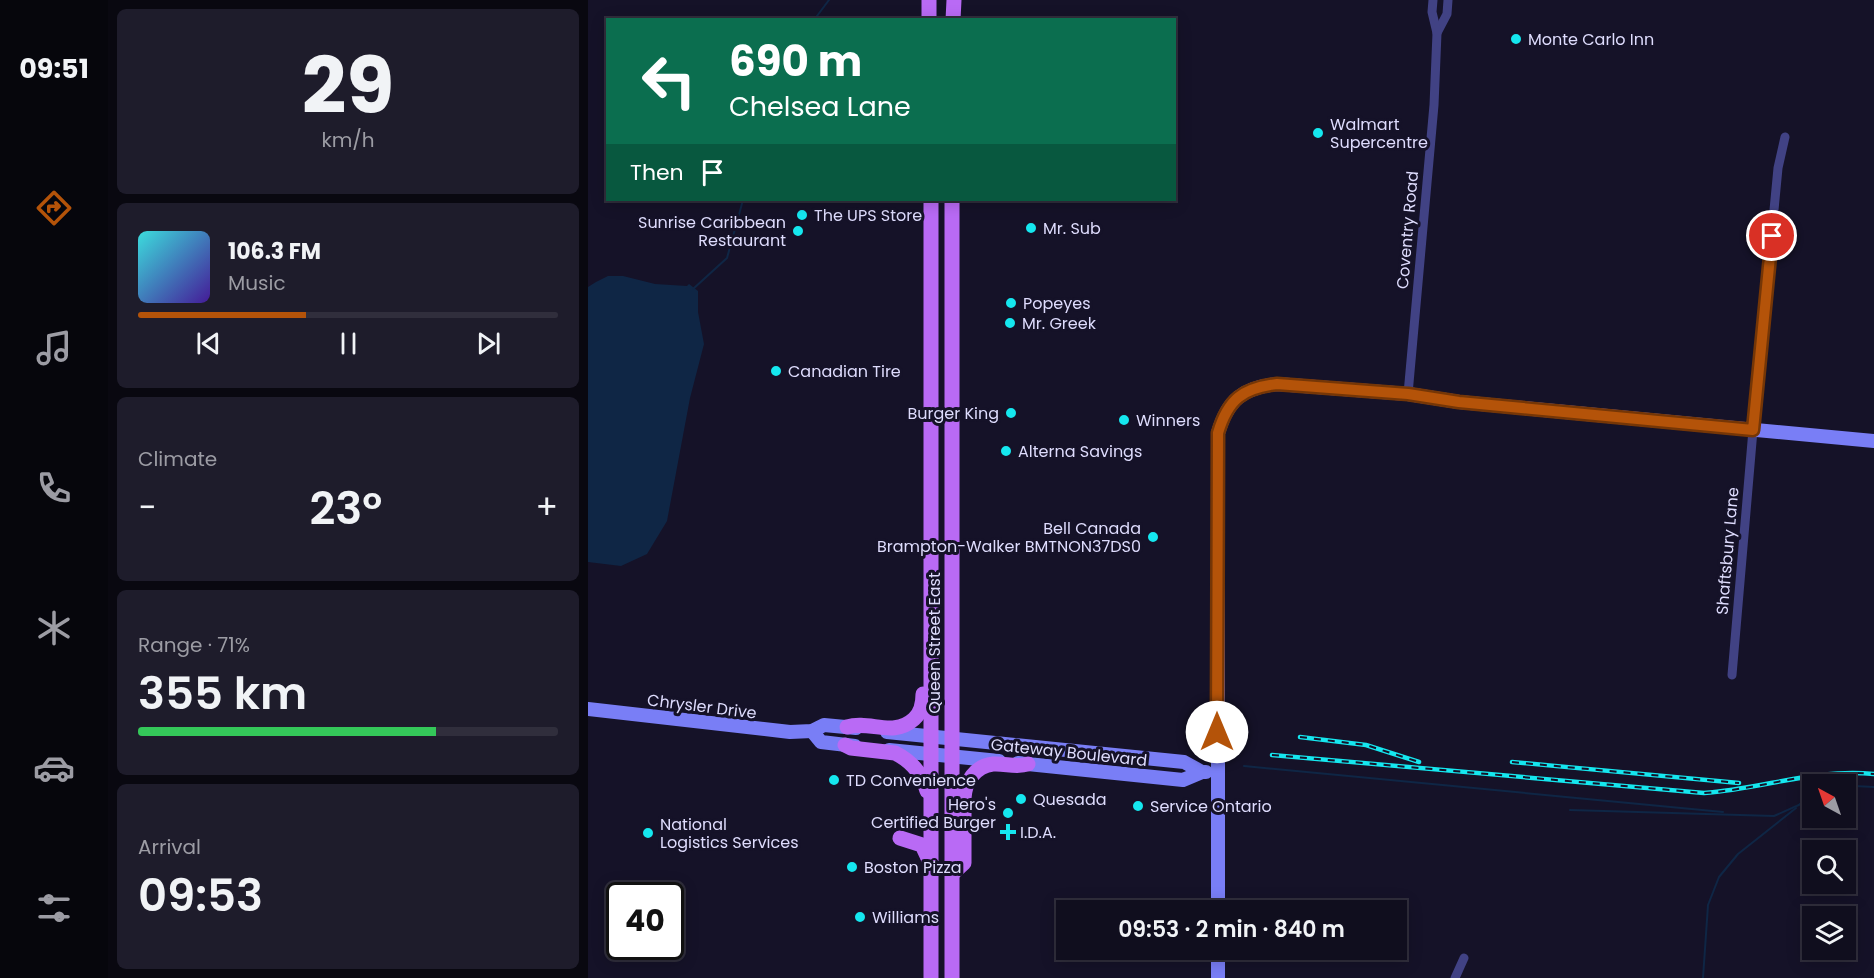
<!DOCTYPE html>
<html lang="en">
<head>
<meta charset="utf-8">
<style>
	body { margin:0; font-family:Poppins,sans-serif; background:#1e1c2b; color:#f1f3f6; height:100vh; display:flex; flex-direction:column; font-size:22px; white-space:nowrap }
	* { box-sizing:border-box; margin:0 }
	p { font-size:20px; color:#9c9ca4 }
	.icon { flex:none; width:33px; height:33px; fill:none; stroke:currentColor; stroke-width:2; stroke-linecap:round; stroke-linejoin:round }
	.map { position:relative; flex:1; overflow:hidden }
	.drawer { display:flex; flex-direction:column; gap:9px; padding:9px; background:#090810; width:480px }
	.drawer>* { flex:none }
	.hud { position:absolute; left:18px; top:18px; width:570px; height:183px; border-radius:0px; box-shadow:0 3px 15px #0003,0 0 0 2px #302e3c; background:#0b6e4f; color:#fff; overflow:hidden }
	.needle { width:39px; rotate:320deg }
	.buttons { position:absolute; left:1214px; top:774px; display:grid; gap:12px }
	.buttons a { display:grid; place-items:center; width:54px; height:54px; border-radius:0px; background:#100e1e; box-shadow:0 3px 15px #0003,0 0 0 2px #302e3c; font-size:30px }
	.speed { position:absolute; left:18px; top:882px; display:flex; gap:12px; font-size:30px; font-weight:700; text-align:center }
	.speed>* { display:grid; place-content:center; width:78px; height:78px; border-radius:50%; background:#100e1e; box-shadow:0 3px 15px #0003,0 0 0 2px #302e3c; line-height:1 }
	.speed .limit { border:3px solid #111; border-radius:9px; background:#fff; color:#111 }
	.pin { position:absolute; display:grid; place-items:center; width:51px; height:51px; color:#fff; margin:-26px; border:3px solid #fff; border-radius:50%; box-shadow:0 2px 6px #0007 }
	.me { position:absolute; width:66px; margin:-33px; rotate:0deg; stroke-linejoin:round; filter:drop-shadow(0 0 4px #0008) }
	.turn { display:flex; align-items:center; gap:21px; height:126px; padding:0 24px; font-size:27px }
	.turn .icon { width:78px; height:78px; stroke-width:2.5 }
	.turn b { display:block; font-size:42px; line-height:51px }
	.then { display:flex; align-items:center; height:57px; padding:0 24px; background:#0003; gap:12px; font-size:22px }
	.big { font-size:45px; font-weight:600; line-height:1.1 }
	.drawer .widget { flex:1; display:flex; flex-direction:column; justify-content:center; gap:9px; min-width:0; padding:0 21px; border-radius:9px; background:#1e1c2b }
	.drawer .dial { align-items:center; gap:0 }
	.dial b { font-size:78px; line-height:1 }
	.song { display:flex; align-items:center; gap:18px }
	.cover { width:72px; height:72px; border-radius:9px; background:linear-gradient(135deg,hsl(180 70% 55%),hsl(260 70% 35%)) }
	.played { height:6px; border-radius:3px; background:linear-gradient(90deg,#b45309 40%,#302e3c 40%) }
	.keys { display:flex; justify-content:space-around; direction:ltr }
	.heat { display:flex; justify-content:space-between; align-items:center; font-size:33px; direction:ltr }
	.charge { height:9px; border-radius:4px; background:linear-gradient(90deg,#34c759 71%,#302e3c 0) }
	.trip { position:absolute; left:468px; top:900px; width:351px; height:60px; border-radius:0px; background:#100e1e; box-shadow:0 3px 15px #0003,0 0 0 2px #302e3c; font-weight:600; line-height:60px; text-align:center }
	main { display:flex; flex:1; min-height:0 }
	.dock { display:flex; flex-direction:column; width:108px; justify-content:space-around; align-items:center; background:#06060c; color:#9c9ca4 }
	.dock .icon { width:42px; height:42px }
	.dock .selected { color:#b45309 }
	.dock b { font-size:27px; color:#f1f3f6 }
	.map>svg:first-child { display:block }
	.water { fill:#0f2645 }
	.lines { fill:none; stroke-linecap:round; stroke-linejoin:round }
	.stream { stroke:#0f2645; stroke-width:2 }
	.street { stroke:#414284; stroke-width:9 }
	.secondary { stroke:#797ef6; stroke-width:14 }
	.primary { stroke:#b96af5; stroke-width:15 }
	.rail-casing { stroke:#15e7ef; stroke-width:4.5 }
	.rail { stroke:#151228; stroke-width:2; stroke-dasharray:7; stroke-linecap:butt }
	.route-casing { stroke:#753606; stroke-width:15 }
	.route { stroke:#b45309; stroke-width:10 }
	.poi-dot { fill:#15e7ef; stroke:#151228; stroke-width:2 }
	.labels { text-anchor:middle; stroke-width:6; stroke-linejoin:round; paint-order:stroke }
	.poi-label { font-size:16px; fill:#dedcfd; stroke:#151228; text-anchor:start }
	.street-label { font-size:16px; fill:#dedcfd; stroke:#151228 }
</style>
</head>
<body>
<main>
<nav class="dock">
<b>09:51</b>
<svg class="icon selected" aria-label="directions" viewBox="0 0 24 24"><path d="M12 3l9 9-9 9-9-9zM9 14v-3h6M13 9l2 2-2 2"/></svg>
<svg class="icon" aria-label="music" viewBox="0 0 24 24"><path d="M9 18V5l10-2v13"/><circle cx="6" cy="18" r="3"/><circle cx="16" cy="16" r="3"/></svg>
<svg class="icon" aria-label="phone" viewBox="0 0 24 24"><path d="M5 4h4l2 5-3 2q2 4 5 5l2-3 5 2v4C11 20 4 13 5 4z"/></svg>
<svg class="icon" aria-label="climate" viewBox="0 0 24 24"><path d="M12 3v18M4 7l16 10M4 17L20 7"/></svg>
<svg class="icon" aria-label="car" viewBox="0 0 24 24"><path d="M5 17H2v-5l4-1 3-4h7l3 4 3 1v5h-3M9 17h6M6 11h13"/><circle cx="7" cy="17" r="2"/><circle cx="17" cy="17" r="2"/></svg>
<svg class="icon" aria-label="filters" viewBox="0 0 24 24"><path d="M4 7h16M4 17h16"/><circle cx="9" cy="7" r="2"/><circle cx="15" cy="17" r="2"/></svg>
</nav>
<section class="drawer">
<div class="widget dial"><b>29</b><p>km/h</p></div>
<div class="widget">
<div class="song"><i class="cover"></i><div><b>106.3 FM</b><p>Music</p></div></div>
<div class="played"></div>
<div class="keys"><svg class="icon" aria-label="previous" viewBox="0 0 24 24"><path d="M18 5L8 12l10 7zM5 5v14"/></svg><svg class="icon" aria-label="pause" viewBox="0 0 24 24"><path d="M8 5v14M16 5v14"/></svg><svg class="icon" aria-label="next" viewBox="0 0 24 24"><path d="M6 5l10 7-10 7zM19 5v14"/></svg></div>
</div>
<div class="widget"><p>Climate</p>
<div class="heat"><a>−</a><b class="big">23°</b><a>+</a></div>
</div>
<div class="widget"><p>Range · 71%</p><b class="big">355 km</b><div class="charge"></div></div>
<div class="widget"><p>Arrival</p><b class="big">09:53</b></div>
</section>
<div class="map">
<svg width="1286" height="978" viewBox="0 0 1286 978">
	<rect width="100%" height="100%" fill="#151228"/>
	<path class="water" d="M 20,276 L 35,276 L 67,284 L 99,286 L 101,284 L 110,291 L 110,312 L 116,344 L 102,398 L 79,521 L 59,554 L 33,566 L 0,562 L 0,287 L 8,282 Z"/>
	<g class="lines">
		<g class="stream">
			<path d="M 226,20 L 241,0"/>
			<path d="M 105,289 L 139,258 L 155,200"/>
			<path d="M 656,766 L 1135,812"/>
			<path d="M 1257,787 L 1266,786 L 1286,787"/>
			<path d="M 1212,804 L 1224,798"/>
			<path d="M 982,810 L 1186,816 L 1213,804"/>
			<path d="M 1115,978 L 1120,905 L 1131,877 L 1150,854 L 1208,808"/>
		</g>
		<g class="street">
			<path d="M 849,33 L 859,14 L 860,0"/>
			<path d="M 820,394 L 846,105 L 849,33 L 844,12 L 845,0"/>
			<path d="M 1144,675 L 1165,430 L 1190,168 L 1197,137"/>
			<path d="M 867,978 L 876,958"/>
		</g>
		<g class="secondary">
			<path d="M 0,709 L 202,732 L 224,731 L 236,725 L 268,728"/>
			<path d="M 224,731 L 233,742 L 267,746"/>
			<path d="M 299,732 L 596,762 L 614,772"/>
			<path d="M 301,750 L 411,761"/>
			<path d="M 430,763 L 595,780 L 614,772 L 618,772"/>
			<path d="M 630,910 L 630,433 C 640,399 655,388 689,384 L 820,394 L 871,402 L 1286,441"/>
			<path d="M 630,950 L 630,978"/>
		</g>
		<g class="primary">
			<path d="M 341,0 L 341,20"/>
			<path d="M 365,20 L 366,0"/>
			<path d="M 259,727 C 282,720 305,738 326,719 C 334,712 335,703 335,694"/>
			<path d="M 257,745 L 263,748 L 307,753 C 323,761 334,773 339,791"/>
			<path d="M 312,838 L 334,845 L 341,860"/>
			<path d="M 364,874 L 376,863 L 376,798 C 377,782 387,766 405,764 C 417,763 428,768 440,764"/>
			<path d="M 343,978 L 343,200"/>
			<path d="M 364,978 L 364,200"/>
		</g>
		<g class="rail-casing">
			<g id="rail">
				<path d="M 712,737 L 778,745 L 831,762"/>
				<path d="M 684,755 L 1116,793 C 1175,789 1227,768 1286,774"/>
				<path d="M 924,762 L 1151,783"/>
			</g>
		</g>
		<use href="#rail" class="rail"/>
	</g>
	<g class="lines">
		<g class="route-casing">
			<path id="route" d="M 629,732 L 630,433 C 640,399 655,388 689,384 L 820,394 L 871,402 L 1165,430 L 1184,236"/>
		</g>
		<use href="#route" class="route"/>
	</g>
	<g class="poi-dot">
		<circle cx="928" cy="39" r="6"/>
		<circle cx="730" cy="133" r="6"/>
		<circle cx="214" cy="215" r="6"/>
		<circle cx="443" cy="228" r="6"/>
		<circle cx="210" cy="231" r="6"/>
		<circle cx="423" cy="303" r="6"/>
		<circle cx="422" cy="323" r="6"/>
		<circle cx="188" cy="371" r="6"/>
		<circle cx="423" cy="413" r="6"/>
		<circle cx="536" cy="420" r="6"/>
		<circle cx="418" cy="451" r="6"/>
		<circle cx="565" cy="537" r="6"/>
		<circle cx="246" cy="780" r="6"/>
		<circle cx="433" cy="799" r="6"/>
		<circle cx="550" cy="806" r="6"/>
		<circle cx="420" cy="813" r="6"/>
		<path d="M417 823h6v6h6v6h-6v6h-6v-6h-6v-6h6z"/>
		<circle cx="60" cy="833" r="6"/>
		<circle cx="264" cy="867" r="6"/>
		<circle cx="272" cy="917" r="6"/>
	</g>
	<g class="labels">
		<g class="poi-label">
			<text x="940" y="45">Monte Carlo Inn</text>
			<text x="742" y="130">Walmart<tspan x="742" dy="18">Supercentre</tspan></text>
			<text x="226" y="221">The UPS Store</text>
			<text x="198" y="228" text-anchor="end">Sunrise Caribbean<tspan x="198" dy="18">Restaurant</tspan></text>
			<text x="455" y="234">Mr. Sub</text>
			<text x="435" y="309">Popeyes</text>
			<text x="434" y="329">Mr. Greek</text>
			<text x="200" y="377">Canadian Tire</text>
			<text x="411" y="419" text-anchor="end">Burger King</text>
			<text x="548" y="426">Winners</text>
			<text x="430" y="457">Alterna Savings</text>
			<text x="553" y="534" text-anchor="end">Bell Canada<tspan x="553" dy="18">Brampton-Walker BMTNON37DS0</tspan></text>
			<text x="258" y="786">TD Convenience</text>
			<text x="445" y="805">Quesada</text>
			<text x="408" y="810" text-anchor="end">Hero's<tspan x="408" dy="18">Certified Burger</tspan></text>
			<text x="562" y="812">Service Ontario</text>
			<text x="72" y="830">National<tspan x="72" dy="18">Logistics Services</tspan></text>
			<text x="432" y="838">I.D.A.</text>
			<text x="276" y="873">Boston Pizza</text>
			<text x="284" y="923">Williams</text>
		</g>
		<g class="street-label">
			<text transform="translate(819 230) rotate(-85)" y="6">Coventry Road</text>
			<text transform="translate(1139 551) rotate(-85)" y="6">Shaftsbury Lane</text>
			<text transform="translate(346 643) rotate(-90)" y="6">Queen Street East</text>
			<text transform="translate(114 706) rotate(7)" y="6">Chrysler Drive</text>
			<text transform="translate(481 752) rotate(6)" y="6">Gateway Boulevard</text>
		</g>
	</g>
</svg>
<div class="buttons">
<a><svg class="needle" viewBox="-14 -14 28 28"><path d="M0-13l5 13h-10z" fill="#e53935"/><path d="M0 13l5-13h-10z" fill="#9c9ca4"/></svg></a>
<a><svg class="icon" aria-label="search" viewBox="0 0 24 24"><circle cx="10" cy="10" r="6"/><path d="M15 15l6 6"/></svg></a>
<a><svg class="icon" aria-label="layers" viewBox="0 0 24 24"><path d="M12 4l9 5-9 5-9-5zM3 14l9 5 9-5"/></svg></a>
</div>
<div class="speed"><div class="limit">40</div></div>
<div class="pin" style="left:1184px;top:236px;background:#d93025"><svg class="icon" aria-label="arrive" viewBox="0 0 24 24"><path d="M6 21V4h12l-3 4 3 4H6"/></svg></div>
<svg class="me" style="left:629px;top:732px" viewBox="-20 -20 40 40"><circle r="19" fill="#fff"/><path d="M0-13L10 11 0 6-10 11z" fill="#b45309"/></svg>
<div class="trip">09:53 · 2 min · 840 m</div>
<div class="hud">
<div class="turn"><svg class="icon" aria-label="left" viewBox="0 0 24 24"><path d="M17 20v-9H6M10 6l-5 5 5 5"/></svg><div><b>690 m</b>Chelsea Lane</div></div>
<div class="then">Then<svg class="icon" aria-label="arrive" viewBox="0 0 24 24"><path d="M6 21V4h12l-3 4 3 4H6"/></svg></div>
</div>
</div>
</main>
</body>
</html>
